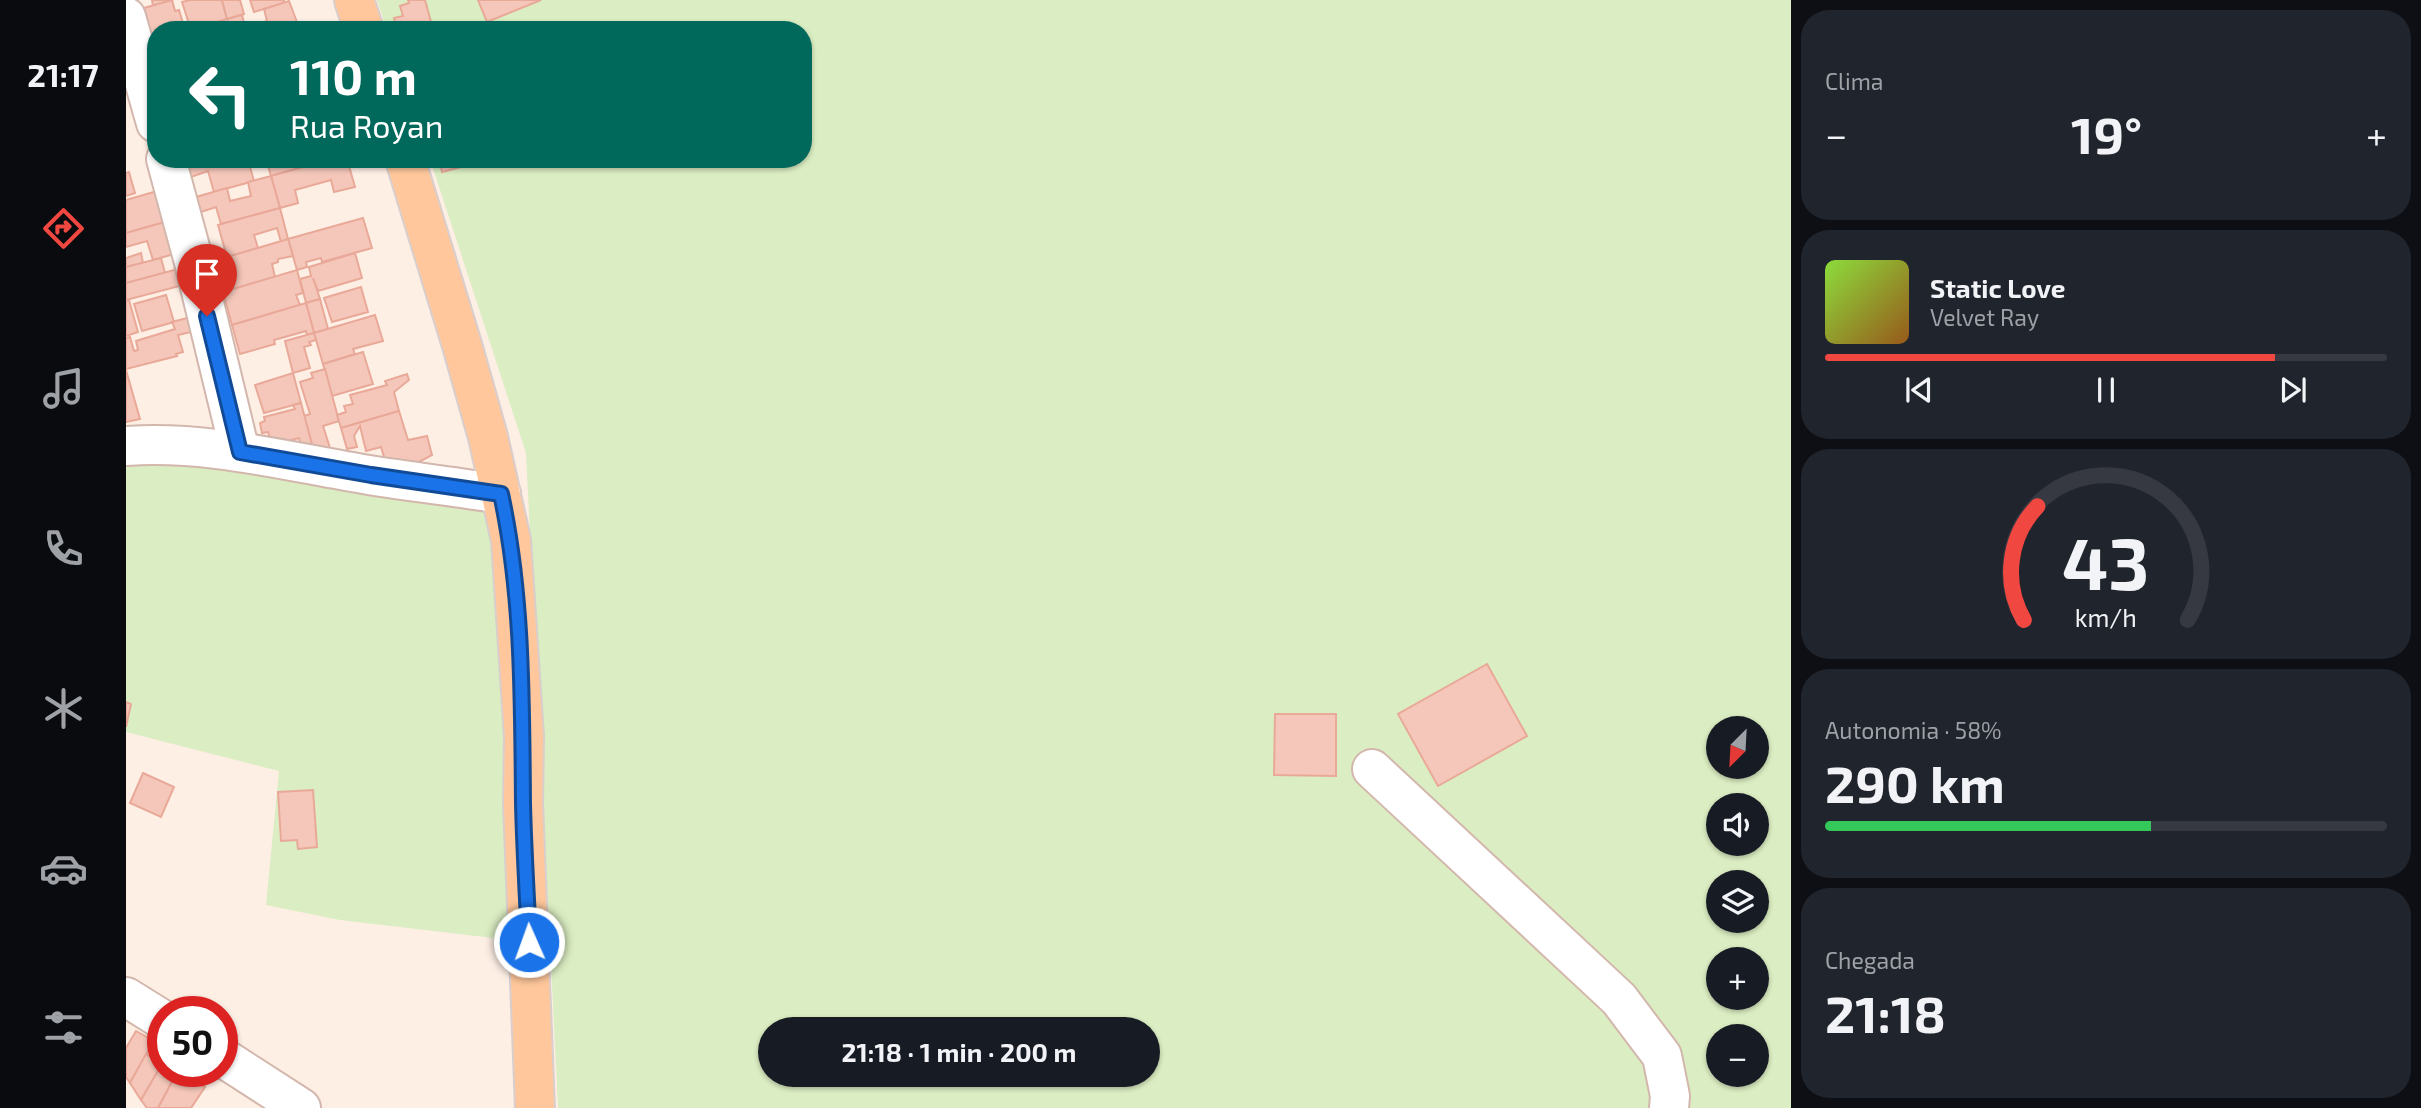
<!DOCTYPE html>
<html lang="pt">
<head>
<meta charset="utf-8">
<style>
	body { margin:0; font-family:"Exo 2",sans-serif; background:#20242c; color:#f1f3f6; height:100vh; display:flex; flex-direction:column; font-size:26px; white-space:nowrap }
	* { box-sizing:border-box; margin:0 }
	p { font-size:23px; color:#9ea1a6 }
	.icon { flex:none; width:38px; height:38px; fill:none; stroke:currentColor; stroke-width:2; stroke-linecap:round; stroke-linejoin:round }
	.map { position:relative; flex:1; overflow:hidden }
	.drawer { display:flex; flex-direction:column; gap:10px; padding:10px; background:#0d0f14; width:630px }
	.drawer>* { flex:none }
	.guide { position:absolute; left:21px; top:21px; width:665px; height:147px; border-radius:28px; box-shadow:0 2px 5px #0004; background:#00695c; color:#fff; overflow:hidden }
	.needle { width:46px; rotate:204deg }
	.buttons { position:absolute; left:1580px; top:716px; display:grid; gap:14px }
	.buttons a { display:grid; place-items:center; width:63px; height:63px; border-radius:50%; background:#171b24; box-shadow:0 2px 5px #0004; font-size:35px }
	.speed { position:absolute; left:21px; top:996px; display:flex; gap:14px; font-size:35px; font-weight:700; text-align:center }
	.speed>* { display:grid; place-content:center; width:91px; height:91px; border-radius:50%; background:#171b24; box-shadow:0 2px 5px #0004; line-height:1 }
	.speed .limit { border:10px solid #d22; background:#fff; color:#111 }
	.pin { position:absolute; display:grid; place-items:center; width:60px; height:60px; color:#fff; margin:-72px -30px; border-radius:50% 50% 50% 0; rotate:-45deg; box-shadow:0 0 7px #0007 }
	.pin .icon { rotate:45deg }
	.me { position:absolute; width:77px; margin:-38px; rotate:358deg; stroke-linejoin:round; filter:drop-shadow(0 0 5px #0008) }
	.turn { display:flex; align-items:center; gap:24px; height:147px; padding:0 28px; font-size:32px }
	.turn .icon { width:91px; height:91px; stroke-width:2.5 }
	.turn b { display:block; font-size:49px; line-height:60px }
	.big { font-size:52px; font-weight:700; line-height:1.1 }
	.drawer .widget { flex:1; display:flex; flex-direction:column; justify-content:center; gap:10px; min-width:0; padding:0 24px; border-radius:28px; background:#20242c }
	.drawer .dial { align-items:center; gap:0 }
	.dial svg { height:182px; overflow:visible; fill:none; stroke:#363941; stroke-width:7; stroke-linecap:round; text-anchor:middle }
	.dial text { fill:#f1f3f6; stroke:none }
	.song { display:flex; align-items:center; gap:21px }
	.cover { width:84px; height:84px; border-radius:10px; background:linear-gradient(135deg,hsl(90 70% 55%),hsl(30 70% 35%)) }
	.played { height:7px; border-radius:4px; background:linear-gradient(90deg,#f14741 80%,#363941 80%) }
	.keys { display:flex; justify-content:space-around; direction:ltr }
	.heat { display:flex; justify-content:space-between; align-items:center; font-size:38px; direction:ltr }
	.charge { height:10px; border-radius:5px; background:linear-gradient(90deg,#34c759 58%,#363941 0) }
	.trip { position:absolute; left:632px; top:1017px; width:402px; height:70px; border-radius:35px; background:#171b24; box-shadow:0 2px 5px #0004; font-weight:700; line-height:70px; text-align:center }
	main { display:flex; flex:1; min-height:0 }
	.dock { display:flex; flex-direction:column; width:126px; justify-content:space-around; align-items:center; background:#090b0e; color:#9ea1a6 }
	.dock .icon { width:49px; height:49px }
	.dock .current { color:#f14741 }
	.dock b { font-size:32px; color:#f1f3f6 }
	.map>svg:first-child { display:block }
	.green { fill:#dbedc2; fill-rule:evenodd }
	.building { fill:#f5c7ba; stroke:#e9a999; stroke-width:2 }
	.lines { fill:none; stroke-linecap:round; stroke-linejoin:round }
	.minor-casing { stroke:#d3b7ac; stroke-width:42 }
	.major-casing { stroke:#d9cecc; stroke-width:42 }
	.minor { stroke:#fff; stroke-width:38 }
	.major { stroke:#ffc79b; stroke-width:38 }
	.route-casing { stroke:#114b97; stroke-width:18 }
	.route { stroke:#1a73e8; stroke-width:12 }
</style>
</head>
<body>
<main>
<nav class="dock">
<b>21:17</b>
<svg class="icon current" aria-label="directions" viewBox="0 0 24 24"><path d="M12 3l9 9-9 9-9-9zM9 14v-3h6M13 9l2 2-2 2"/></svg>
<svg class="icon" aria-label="music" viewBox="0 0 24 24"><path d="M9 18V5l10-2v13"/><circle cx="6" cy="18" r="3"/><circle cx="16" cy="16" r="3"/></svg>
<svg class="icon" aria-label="phone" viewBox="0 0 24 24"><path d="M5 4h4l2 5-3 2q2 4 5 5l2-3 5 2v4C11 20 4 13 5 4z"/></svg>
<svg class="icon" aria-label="climate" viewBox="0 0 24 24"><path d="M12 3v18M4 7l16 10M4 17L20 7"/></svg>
<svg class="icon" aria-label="car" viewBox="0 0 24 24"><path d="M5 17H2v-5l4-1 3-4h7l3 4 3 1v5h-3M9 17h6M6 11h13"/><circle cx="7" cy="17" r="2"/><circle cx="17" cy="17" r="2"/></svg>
<svg class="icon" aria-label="filters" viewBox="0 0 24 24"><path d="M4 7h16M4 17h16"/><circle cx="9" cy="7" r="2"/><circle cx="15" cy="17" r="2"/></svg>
</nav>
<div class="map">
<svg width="1665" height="1108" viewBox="0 0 1665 1108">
	<rect width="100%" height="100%" fill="#feefe5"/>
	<g class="green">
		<path d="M 251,0 L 1665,0 L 1665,1108 L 432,1108 L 400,453 L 304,159 L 677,159 L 677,30 L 261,30 ZM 1592,728 L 1631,728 L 1631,766 L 1592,766 ZM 1592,805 L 1631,805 L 1631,844 L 1592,844 ZM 1592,882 L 1631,882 L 1631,920 L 1592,920 ZM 1592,959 L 1631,959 L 1631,998 L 1592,998 ZM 644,1029 L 1022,1029 L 1022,1074 L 644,1074 ZM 1592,1036 L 1631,1036 L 1631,1074 L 1592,1074 Z"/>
		<path d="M 0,453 L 376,500 L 401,942 L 214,920 L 140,905 L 153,771 L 0,732 Z"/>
	</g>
	<g class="building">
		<path d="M 26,0 L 47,0 L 27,6 Z"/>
		<path d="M 46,0 L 49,11 L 53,10 L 59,30 L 30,30 L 30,40 L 27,41 L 18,8 Z"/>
		<path d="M 64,0 L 96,0 L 101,19 L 65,30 L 56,2 Z"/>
		<path d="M 96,0 L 114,0 L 118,14 L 101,19 Z"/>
		<path d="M 124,0 L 158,0 L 158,3 L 128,12 Z"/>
		<path d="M 282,0 L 299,0 L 305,22 L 302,23 L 303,30 L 271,30 L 268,18 L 277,16 L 274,6 L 283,3 Z"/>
		<path d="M 352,0 L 415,0 L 361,22 Z"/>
		<path d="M 163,1 L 174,30 L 104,30 L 101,19 L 116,15 L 119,27 L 141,21 L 138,9 Z"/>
		<path d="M 99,159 L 140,159 L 141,162 L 124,167 L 128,181 L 88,192 L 82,171 L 65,177 L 62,166 L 81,160 L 82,164 Z"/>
		<path d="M 140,159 L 206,159 L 145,176 Z"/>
		<path d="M 206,159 L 221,159 L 229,187 L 208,192 L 205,180 L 169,190 L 172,203 L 154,208 L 145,176 Z"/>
		<path d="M 313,159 L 337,159 L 339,166 L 316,172 Z"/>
		<path d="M 3,172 L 9,193 L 0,196 L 0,173 Z"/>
		<path d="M 145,176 L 154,208 L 95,224 L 90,207 L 75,212 L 70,197 L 101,188 L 104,201 L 125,196 L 122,182 Z"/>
		<path d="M 31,191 L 39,222 L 0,233 L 0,200 Z"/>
		<path d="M 154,208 L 162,239 L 155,242 L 151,228 L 128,235 L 132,248 L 101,257 L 92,225 Z"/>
		<path d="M 237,218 L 246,248 L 196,262 L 195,258 L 180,262 L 181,267 L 171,270 L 162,239 Z"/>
		<path d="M 39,222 L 48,254 L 27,260 L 21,241 L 0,247 L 0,233 Z"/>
		<path d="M 162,239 L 167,256 L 152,259 L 152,262 L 146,264 L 149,277 L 97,292 L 88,261 Z"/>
		<path d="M 15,253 L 17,263 L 0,267 L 0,258 Z"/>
		<path d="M 229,253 L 236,278 L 192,291 L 187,278 L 194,299 L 180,303 L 174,279 L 185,276 L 183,267 Z"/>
		<path d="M 35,258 L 39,273 L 0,283 L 0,267 Z"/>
		<path d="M 52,269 L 57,285 L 0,300 L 0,283 Z"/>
		<path d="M 171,270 L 177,293 L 170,295 L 174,305 L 106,325 L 97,292 Z"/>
		<path d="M 235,287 L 242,312 L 206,322 L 198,298 Z"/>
		<path d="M 40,295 L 48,322 L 16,331 L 8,304 Z"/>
		<path d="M 194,299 L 202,329 L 188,333 L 180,303 Z"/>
		<path d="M 3,300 L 12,332 L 0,336 L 0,301 Z"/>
		<path d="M 180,303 L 188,333 L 181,335 L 180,331 L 148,340 L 149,344 L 114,354 L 106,325 Z"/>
		<path d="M 249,315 L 257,341 L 227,349 L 229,354 L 197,364 L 188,333 Z"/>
		<path d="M 65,317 L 69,331 L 52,335 L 57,352 L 50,354 L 51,356 L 0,369 L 0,338 L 4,337 L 8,351 L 12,350 L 10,341 L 49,329 L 46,322 Z"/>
		<path d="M 188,333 L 190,340 L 183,342 L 185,345 L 178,347 L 184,368 L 167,373 L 159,341 Z"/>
		<path d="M 237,352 L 247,384 L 206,396 L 197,364 Z"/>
		<path d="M 199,369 L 213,421 L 197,426 L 205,451 L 188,452 L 178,416 L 184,414 L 174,382 L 187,378 L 185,373 Z"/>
		<path d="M 0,370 L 14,419 L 0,422 Z"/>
		<path d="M 167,373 L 175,403 L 138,413 L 129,385 Z"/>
		<path d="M 281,374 L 283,380 L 268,392 L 273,411 L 215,428 L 211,415 L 220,412 L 218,406 L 227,404 L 224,395 L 261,385 L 259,381 Z"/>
		<path d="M 175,403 L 188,452 L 177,454 L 173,438 L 146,445 L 142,432 L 136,433 L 134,423 L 139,421 L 138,417 L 169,409 L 167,405 Z"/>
		<path d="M 273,411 L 282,440 L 301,436 L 306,455 L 291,463 L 259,460 L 255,447 L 240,451 L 234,426 L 228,436 L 231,447 L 221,449 L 215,428 Z"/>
		<path d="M 1361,664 L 1401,736 L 1312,786 L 1272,714 Z"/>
		<path d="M 0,702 L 5,704 L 0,727 Z"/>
		<path d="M 1149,714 L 1210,714 L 1210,776 L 1148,775 Z"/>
		<path d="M 17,773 L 48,787 L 35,817 L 4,803 Z"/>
		<path d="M 187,790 L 191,847 L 172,849 L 171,840 L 155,841 L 152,792 Z"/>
		<path d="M 10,1031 L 28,1041 L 4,1083 L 0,1077 L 0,1048 Z"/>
		<path d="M 20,1054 L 36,1064 L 15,1100 L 4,1083 Z"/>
		<path d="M 36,1064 L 37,1071 L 51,1072 L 32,1108 L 21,1108 L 15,1100 Z"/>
		<path d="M 52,1071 L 87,1073 L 83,1079 L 79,1077 L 76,1085 L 79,1087 L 65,1108 L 32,1108 Z"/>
	</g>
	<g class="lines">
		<g class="minor-casing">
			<g id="minor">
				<path d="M 0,17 L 30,123"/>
				<path d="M 40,159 L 68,262 L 114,452"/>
				<path d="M 0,446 C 82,440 163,462 243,475 C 287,482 331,487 375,494"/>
				<path d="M 1246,769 L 1493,999 L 1536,1056 L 1544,1096 L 1543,1108"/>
				<path d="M 0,997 L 37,1020"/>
				<path d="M 96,1057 L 175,1108"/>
			</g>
		</g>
		<g class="major-casing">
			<g id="major">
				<path d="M 228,0 L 238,30"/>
				<path d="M 279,159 L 336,345 L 362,437 L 385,540 L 398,737 L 397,803 L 409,1108"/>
			</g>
		</g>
		<use href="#minor" class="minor"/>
		<use href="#major" class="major"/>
	</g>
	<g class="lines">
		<g class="route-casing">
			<path id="route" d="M 81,316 L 114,452 L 245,475 L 375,494 C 397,595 396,700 397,803 C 398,849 401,895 403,942"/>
		</g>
		<use href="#route" class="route"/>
	</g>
</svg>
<div class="buttons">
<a><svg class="needle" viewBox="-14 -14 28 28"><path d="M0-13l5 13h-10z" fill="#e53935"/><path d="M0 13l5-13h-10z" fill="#9ea1a6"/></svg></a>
<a><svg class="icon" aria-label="sound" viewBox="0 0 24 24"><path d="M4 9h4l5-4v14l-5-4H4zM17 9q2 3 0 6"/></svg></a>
<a><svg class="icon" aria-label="layers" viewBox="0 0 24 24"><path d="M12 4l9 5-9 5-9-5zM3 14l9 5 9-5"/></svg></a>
<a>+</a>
<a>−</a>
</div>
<div class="speed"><div class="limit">50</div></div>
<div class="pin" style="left:81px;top:316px;background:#d93025"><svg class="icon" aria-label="arrive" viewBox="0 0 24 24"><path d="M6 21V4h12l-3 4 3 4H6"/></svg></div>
<svg class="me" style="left:403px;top:942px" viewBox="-20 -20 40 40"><circle r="17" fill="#1a73e8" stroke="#fff" stroke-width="3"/><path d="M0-11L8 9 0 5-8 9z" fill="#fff"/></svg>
<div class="trip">21:18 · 1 min · 200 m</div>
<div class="guide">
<div class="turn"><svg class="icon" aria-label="left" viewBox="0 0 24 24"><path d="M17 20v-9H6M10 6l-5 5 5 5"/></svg><div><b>110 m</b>Rua Royan</div></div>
</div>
</div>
<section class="drawer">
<div class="widget"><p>Clima</p>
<div class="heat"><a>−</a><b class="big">19°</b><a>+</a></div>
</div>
<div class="widget">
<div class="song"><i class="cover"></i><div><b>Static Love</b><p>Velvet Ray</p></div></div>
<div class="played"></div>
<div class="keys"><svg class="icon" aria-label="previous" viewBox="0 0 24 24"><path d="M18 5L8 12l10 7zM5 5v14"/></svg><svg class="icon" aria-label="pause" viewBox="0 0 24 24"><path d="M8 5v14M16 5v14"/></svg><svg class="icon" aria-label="next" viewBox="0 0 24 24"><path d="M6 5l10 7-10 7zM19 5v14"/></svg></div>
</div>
<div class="widget dial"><svg viewBox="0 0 100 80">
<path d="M14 69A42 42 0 1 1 86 69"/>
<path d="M14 69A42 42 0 0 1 20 19" stroke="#f14741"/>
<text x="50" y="56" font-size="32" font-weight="700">43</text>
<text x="50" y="72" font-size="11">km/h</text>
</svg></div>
<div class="widget"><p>Autonomia · 58%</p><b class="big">290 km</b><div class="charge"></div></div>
<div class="widget"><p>Chegada</p><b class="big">21:18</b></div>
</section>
</main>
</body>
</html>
